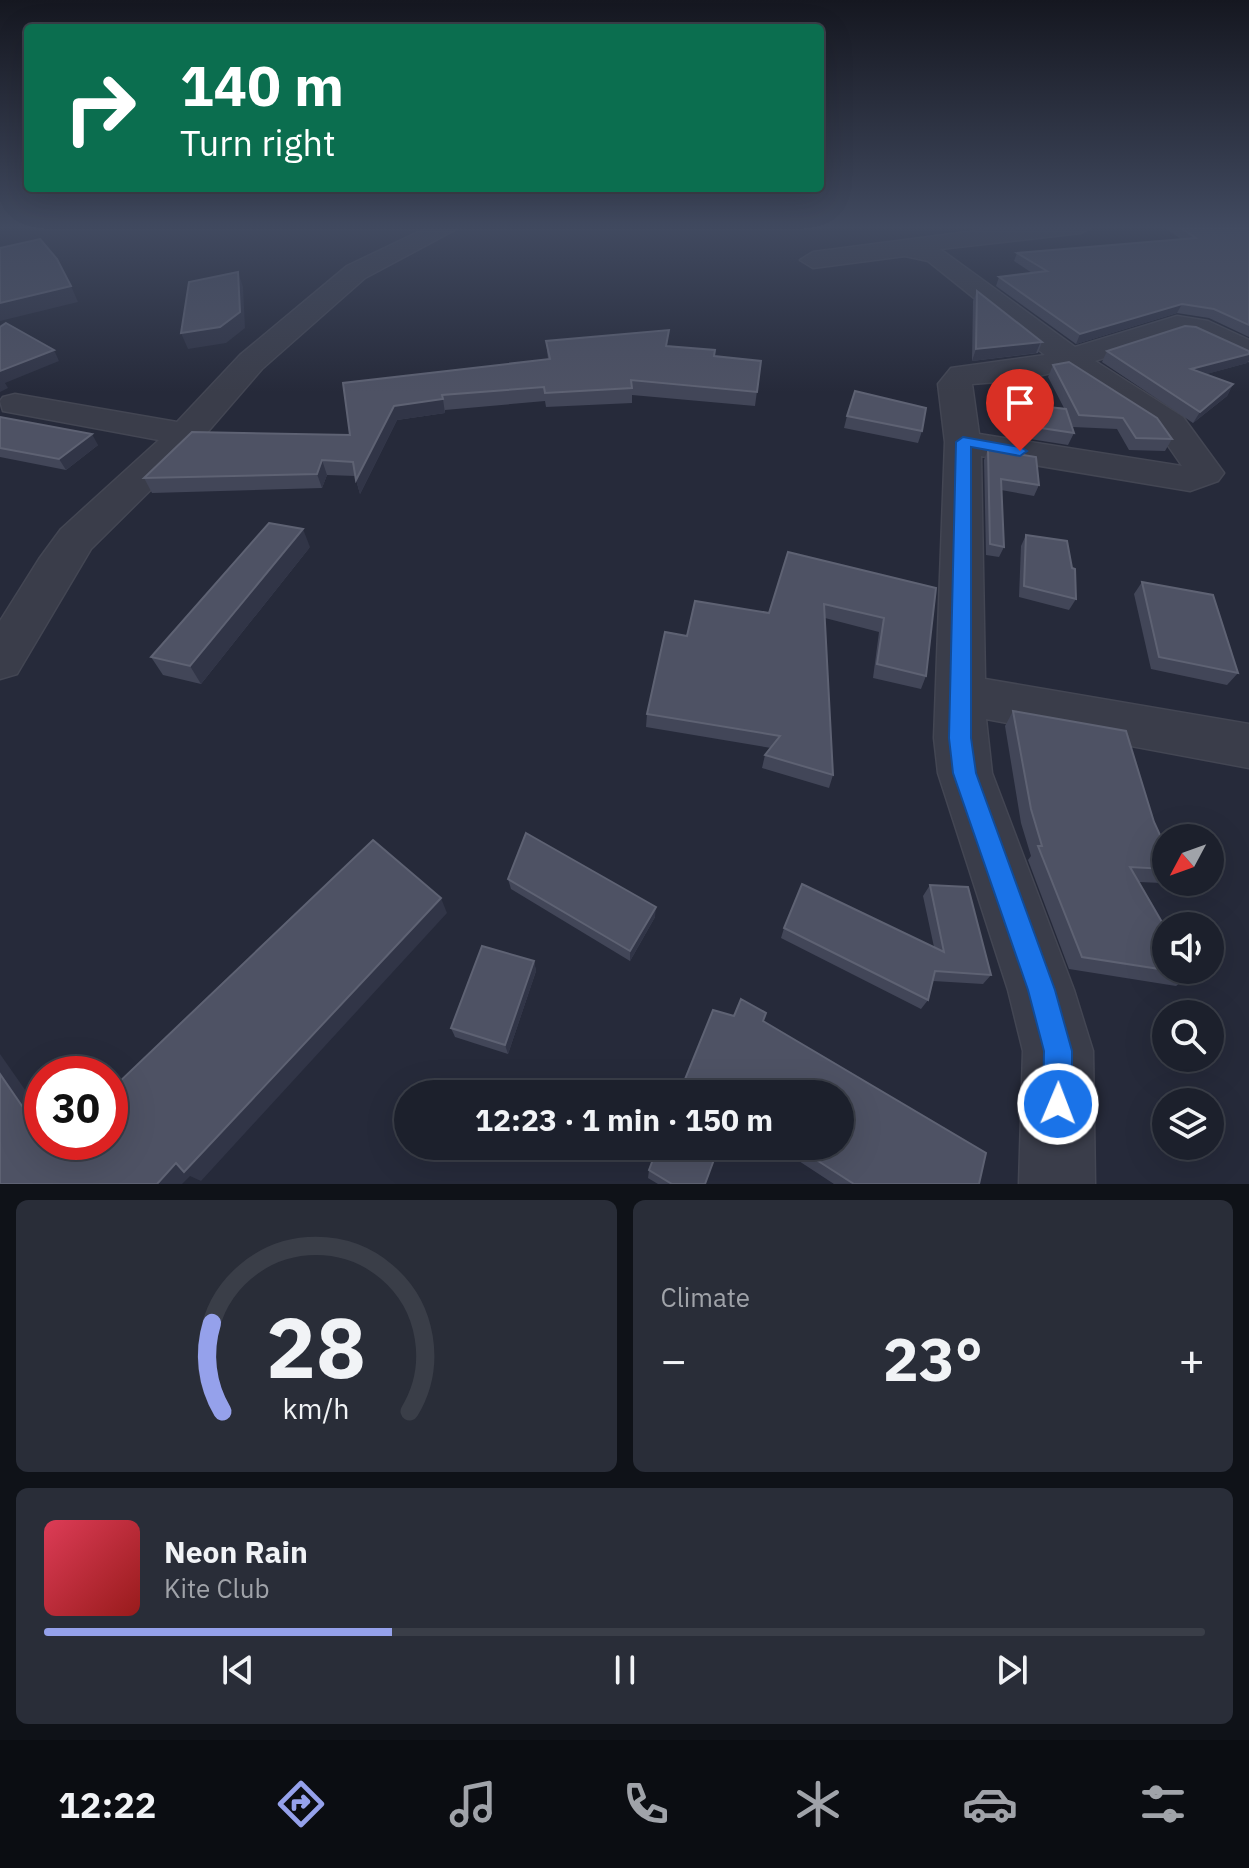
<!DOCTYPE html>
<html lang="en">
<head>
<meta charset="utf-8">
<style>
	body { margin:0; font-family:"IBM Plex Sans",sans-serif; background:#292d38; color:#f1f3f6; height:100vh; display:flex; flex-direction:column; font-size:30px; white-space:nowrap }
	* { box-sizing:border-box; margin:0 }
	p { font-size:26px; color:#a0a3a9 }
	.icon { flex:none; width:44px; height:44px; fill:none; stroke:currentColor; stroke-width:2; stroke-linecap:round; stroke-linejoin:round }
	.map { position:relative; height:1184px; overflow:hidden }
	.details { display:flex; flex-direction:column; gap:16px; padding:16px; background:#0f1218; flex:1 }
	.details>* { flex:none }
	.guide { position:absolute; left:24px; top:24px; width:800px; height:168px; border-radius:8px; box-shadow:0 8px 32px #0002,0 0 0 2px #3a3e48; background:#0b6e4f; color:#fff; overflow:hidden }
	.needle { width:52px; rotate:229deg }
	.buttons { position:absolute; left:1152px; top:824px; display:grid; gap:16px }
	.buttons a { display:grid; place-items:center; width:72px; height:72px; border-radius:50%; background:#1c202c; box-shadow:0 8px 32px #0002,0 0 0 2px #3a3e48; font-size:40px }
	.speed { position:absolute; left:24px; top:1056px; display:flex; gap:16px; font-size:40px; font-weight:700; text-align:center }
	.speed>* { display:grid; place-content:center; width:104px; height:104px; border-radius:50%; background:#1c202c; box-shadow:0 8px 32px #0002,0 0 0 2px #3a3e48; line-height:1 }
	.speed .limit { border:12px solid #d22; background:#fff; color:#111 }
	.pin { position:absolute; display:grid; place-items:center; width:68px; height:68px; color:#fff; margin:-82px -34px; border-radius:50% 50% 50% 0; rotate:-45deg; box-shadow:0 0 8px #0007 }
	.pin .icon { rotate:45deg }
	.me { position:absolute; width:88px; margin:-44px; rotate:1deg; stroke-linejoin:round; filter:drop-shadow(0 0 6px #0008) }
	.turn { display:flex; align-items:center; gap:28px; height:168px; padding:0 24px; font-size:36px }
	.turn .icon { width:104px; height:104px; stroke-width:2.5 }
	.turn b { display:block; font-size:56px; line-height:68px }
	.big { font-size:60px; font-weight:700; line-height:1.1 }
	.details .widget { flex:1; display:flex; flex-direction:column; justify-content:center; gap:12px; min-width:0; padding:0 28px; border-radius:12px; background:#292d38 }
	.details .dial { align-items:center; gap:0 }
	.dial svg { height:208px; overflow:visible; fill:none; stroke:#3a3e48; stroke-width:7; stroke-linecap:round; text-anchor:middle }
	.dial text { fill:#f1f3f6; stroke:none }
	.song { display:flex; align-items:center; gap:24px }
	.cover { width:96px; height:96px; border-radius:12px; background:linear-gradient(135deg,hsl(350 70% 55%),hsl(0 70% 35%)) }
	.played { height:8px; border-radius:4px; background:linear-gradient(90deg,#95a1eb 30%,#3a3e48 30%) }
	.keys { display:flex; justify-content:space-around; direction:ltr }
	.heat { display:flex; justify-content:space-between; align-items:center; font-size:44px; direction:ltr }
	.details .tiles { flex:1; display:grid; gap:16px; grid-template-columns:1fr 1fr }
	.widget:last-child { grid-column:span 2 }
	.trip { position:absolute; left:394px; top:1080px; width:460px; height:80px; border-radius:40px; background:#1c202c; box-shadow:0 8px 32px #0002,0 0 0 2px #3a3e48; font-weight:700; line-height:80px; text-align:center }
	.dock { display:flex; height:128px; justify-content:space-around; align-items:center; background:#0b0d12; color:#a0a3a9 }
	.dock .icon { width:56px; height:56px }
	.dock .active { color:#95a1eb }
	.dock b { font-size:36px; color:#f1f3f6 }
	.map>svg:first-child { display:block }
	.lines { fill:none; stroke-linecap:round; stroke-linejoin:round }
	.minor-casing { stroke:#434653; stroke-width:3 }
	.minor { fill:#3a3d4a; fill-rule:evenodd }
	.wall { fill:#424658 }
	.shaded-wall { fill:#313547 }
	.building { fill:#4e5264; stroke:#5e6273; stroke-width:2 }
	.route { fill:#1a73e8; stroke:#114b97; stroke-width:2 }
</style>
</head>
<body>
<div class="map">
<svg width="1249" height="1184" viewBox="0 0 1249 1184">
	<rect width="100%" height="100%" fill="#262a3a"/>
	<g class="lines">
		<g class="minor-casing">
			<g id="minor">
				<path d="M 431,226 L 462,226 L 365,278 L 262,369 L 199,442 L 91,549 L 17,674 L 0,679 L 0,621 L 39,559 L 61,529 L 159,440 L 3,411 L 0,401 L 3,397 L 15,394 L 177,422 L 240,355 L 347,266 Z"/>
				<path d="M 1013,226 L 1093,226 L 1081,233 L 940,249 L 1075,347 L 1177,316 L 1208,321 L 1249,340 L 1249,361 L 1191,335 L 1179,334 L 1095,361 L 1183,417 L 1224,473 L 1218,481 L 1190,491 L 981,456 L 985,679 L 1249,724 L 1249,768 L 986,719 L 992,773 L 1074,990 L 1093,1051 L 1095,1184 L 1019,1184 L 1023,1051 L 1008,990 L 938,773 L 934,738 L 945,442 L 938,384 L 951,368 L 1045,355 L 928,261 L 905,256 L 813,268 L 800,260 L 813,252 ZM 1065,370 L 1158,431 L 1182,466 L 979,434 L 972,384 L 1020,380 Z"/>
			</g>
		</g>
		<use href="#minor" class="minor"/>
	</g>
	<g class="wall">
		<path d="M 974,226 L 1000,226 L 977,228 Z"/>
		<path d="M 1162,226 L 1249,226 L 1249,337 L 1209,318 L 1177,313 L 1076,344 L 996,286 L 999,277 L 1032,273 L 1014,261 L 1017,253 L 1181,239 Z"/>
		<path d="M 977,291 L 1042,342 L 1038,353 L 972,361 L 973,301 Z"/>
		<path d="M 546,341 L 668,347 L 715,350 L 715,356 L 761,361 L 755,406 L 632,395 L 632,403 L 546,407 L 545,401 L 445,410 L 445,413 L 397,420 L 360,494 L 355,476 L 327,475 L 322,488 L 152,493 L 144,478 L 350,435 L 343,383 L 548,359 Z"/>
		<path d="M 1107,351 L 1247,363 L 1206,374 L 1233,384 L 1227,396 L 1193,423 L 1102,362 Z"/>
		<path d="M 1053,365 L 1172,439 L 1165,451 L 1129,450 L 1117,429 L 1073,427 L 1069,419 L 1074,433 L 1068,445 L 1030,439 L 1025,416 L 1030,405 L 1064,408 L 1048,377 Z"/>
		<path d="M 847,416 L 922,431 L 918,443 L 844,428 Z"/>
		<path d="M 0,417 L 98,445 L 66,470 L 0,457 Z"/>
		<path d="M 988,449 L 1039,485 L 1034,496 L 1001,490 L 1004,547 L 999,557 L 986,555 L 984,460 Z"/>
		<path d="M 1026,535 L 1076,599 L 1069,610 L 1019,597 L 1021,546 Z"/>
		<path d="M 310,547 L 201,684 L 163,675 L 151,657 Z"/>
		<path d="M 788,552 L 936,588 L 926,676 L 921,689 L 873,678 L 879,632 L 825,618 L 833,775 L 829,788 L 762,768 L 765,755 L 771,748 L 646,727 L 647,714 L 687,636 L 769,613 Z"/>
		<path d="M 1142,582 L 1238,673 L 1227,685 L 1151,669 L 1134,594 Z"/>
		<path d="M 1013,711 L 1154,822 L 1166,848 L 1166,879 L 1162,883 L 1139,882 L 1192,974 L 1176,986 L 1069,969 L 1028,860 L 1031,856 L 1021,823 L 1005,726 Z"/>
		<path d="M 508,879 L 655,917 L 630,961 L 511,889 Z"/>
		<path d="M 930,885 L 991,975 L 983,984 L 933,981 L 928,1000 L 921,1009 L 781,938 L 784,928 L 934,947 L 923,896 Z"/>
		<path d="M 534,961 L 536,971 L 508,1054 L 455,1037 L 451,1028 Z"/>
		<path d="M 734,1016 L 763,1021 L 979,1184 L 834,1184 L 776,1146 L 840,1146 Z"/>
		<path d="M 649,1170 L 705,1184 L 658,1184 L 648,1178 Z"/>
	</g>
	<g class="shaded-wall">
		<path d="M 238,272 L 243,287 L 245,328 L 226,343 L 188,349 L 181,333 Z"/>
		<path d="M 71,286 L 78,302 L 0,321 L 0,303 Z"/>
		<path d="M 1182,304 L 1177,313 L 1076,344 L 1080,334 Z"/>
		<path d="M 1041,341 L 1036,353 L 972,361 L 976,349 Z"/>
		<path d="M 54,350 L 59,361 L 5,383 L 8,388 L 0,392 L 0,371 Z"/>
		<path d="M 1249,354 L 1249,360 L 1247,363 L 1185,380 L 1191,369 Z"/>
		<path d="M 1233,384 L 1227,396 L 1193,423 L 1200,412 Z"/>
		<path d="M 443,399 L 445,413 L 397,420 L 360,494 L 356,480 L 394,406 Z"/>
		<path d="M 92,434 L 98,445 L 66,470 L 59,459 Z"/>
		<path d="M 322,460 L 327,475 L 322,488 L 317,474 Z"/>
		<path d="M 303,529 L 310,547 L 201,684 L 190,666 Z"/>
		<path d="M 441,898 L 447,913 L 201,1181 L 190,1176 L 182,1184 L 157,1184 Z"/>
		<path d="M 656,907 L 655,917 L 630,961 L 630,951 Z"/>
		<path d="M 534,961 L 536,971 L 508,1054 L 505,1045 Z"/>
		<path d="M 0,1054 L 42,1114 L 42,1135 L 0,1074 Z"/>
		<path d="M 47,1142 L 62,1142 L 77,1164 L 56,1155 Z"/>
	</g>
	<g class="building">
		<path d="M 1178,226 L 1249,226 L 1249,325 L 1214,309 L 1182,304 L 1080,334 L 999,277 L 1047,271 L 1017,253 L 1196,238 Z"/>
		<path d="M 40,239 L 57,259 L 71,286 L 0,303 L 0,248 Z"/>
		<path d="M 238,272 L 240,312 L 220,327 L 181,333 L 189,282 Z"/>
		<path d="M 977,291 L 1042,342 L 976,349 Z"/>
		<path d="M 6,323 L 54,350 L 0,371 L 0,327 Z"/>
		<path d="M 1185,326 L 1196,327 L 1249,351 L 1249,354 L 1191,369 L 1233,384 L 1200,412 L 1107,351 Z"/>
		<path d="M 669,330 L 666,346 L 715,350 L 714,356 L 761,361 L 757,392 L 631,380 L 632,388 L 545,393 L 544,387 L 442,395 L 443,399 L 394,406 L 356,480 L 353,462 L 322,460 L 317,474 L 144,478 L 192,432 L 350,435 L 343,383 L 550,359 L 546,341 Z"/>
		<path d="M 1069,362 L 1157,418 L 1172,439 L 1136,438 L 1123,418 L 1079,415 L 1053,365 Z"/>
		<path d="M 855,391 L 926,408 L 922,431 L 847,416 Z"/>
		<path d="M 1030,405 L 1066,409 L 1074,433 L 1035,427 Z"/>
		<path d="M 0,417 L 92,434 L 59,459 L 0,448 Z"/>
		<path d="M 988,449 L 1036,457 L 1039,485 L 1001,479 L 1004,547 L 990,544 Z"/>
		<path d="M 269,523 L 303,529 L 190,666 L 151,657 Z"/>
		<path d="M 1026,535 L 1067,541 L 1072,568 L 1075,569 L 1076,599 L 1024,586 Z"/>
		<path d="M 788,552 L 936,588 L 926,676 L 877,664 L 884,618 L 824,604 L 833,775 L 765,755 L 780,736 L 647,714 L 665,632 L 687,636 L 695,601 L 769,613 Z"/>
		<path d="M 1142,582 L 1213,595 L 1238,673 L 1159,657 Z"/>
		<path d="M 1013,711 L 1126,731 L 1154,822 L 1166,848 L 1166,869 L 1130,867 L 1166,929 L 1166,970 L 1082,957 L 1038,846 L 1042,846 L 1031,809 Z"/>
		<path d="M 526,833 L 656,907 L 630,951 L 508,879 Z"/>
		<path d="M 373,840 L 441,898 L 184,1172 L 176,1163 L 157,1184 L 0,1184 L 0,1074 L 42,1135 L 42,1142 L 47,1142 L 56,1155 L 69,1142 L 110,1142 L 110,1103 L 121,1092 L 116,1085 Z"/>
		<path d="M 802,884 L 944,952 L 930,885 L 968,887 L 991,975 L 935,971 L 928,1000 L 784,928 Z"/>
		<path d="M 482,946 L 534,961 L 505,1045 L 451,1028 Z"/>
		<path d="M 1167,970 L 1189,970 L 1192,974 Z"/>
		<path d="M 741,999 L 766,1013 L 763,1021 L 986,1153 L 979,1184 L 854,1184 L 795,1146 L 840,1146 L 840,1094 L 679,1094 L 713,1010 L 734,1016 Z"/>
		<path d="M 658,1146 L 719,1146 L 705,1184 L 672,1184 L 649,1170 Z"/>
	</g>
	<linearGradient id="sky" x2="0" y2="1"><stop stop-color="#151720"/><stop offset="0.58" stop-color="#414a60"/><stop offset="1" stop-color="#414a60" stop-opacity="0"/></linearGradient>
	<rect width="1249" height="392" fill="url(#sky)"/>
	<path class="route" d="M 963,437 L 1020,447 L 1027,451 L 1020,456 L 971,447 L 971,738 L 976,773 L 1055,990 L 1072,1051 L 1072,1104 L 1068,1115 L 1058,1119 L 1047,1115 L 1043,1104 L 1044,1051 L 1028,990 L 953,773 L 949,738 L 956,442 Z"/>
</svg>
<div class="buttons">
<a><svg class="needle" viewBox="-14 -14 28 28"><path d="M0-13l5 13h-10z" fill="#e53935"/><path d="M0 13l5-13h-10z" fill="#a0a3a9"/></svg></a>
<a><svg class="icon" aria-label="sound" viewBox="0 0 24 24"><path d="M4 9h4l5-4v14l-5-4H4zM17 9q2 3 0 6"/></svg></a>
<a><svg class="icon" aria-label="search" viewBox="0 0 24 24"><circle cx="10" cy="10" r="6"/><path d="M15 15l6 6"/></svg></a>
<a><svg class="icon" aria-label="layers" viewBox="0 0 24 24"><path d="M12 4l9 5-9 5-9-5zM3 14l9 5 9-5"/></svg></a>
</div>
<div class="speed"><div class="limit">30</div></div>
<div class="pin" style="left:1020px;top:451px;background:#d93025"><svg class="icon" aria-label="arrive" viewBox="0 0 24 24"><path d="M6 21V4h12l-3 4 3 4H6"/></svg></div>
<svg class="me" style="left:1058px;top:1104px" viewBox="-20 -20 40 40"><circle r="17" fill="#1a73e8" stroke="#fff" stroke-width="3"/><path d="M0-11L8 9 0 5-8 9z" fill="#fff"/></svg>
<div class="trip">12:23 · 1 min · 150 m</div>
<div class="guide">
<div class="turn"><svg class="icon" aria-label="right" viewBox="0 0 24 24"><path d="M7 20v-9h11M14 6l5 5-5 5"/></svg><div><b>140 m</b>Turn right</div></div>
</div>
</div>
<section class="details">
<div class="tiles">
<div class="widget dial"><svg viewBox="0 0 100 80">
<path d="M14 69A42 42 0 1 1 86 69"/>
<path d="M14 69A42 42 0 0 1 10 35" stroke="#95a1eb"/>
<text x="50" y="56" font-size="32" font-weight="700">28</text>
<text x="50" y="72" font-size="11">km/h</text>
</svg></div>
<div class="widget"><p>Climate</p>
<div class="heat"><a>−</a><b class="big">23°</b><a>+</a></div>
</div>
<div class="widget">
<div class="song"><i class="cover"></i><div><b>Neon Rain</b><p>Kite Club</p></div></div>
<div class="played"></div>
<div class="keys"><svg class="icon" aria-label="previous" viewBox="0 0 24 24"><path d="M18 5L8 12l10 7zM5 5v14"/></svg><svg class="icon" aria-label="pause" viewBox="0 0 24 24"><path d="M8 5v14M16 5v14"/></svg><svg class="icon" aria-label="next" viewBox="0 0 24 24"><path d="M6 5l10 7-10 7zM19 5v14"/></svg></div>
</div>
</div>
</section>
<nav class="dock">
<b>12:22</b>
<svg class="icon active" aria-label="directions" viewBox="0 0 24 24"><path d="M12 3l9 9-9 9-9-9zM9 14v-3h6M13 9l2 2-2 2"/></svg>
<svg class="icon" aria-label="music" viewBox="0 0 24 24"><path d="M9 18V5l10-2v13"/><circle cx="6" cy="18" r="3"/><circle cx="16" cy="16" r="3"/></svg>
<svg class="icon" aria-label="phone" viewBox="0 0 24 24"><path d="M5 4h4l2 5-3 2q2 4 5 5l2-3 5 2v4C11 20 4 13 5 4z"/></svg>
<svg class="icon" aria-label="climate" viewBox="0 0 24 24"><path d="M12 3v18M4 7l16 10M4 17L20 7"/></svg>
<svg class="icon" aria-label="car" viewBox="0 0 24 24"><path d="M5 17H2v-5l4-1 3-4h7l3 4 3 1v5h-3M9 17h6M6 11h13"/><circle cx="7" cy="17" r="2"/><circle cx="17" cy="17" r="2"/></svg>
<svg class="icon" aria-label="filters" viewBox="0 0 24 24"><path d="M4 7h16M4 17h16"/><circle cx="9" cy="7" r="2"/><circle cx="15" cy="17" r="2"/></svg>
</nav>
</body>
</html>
